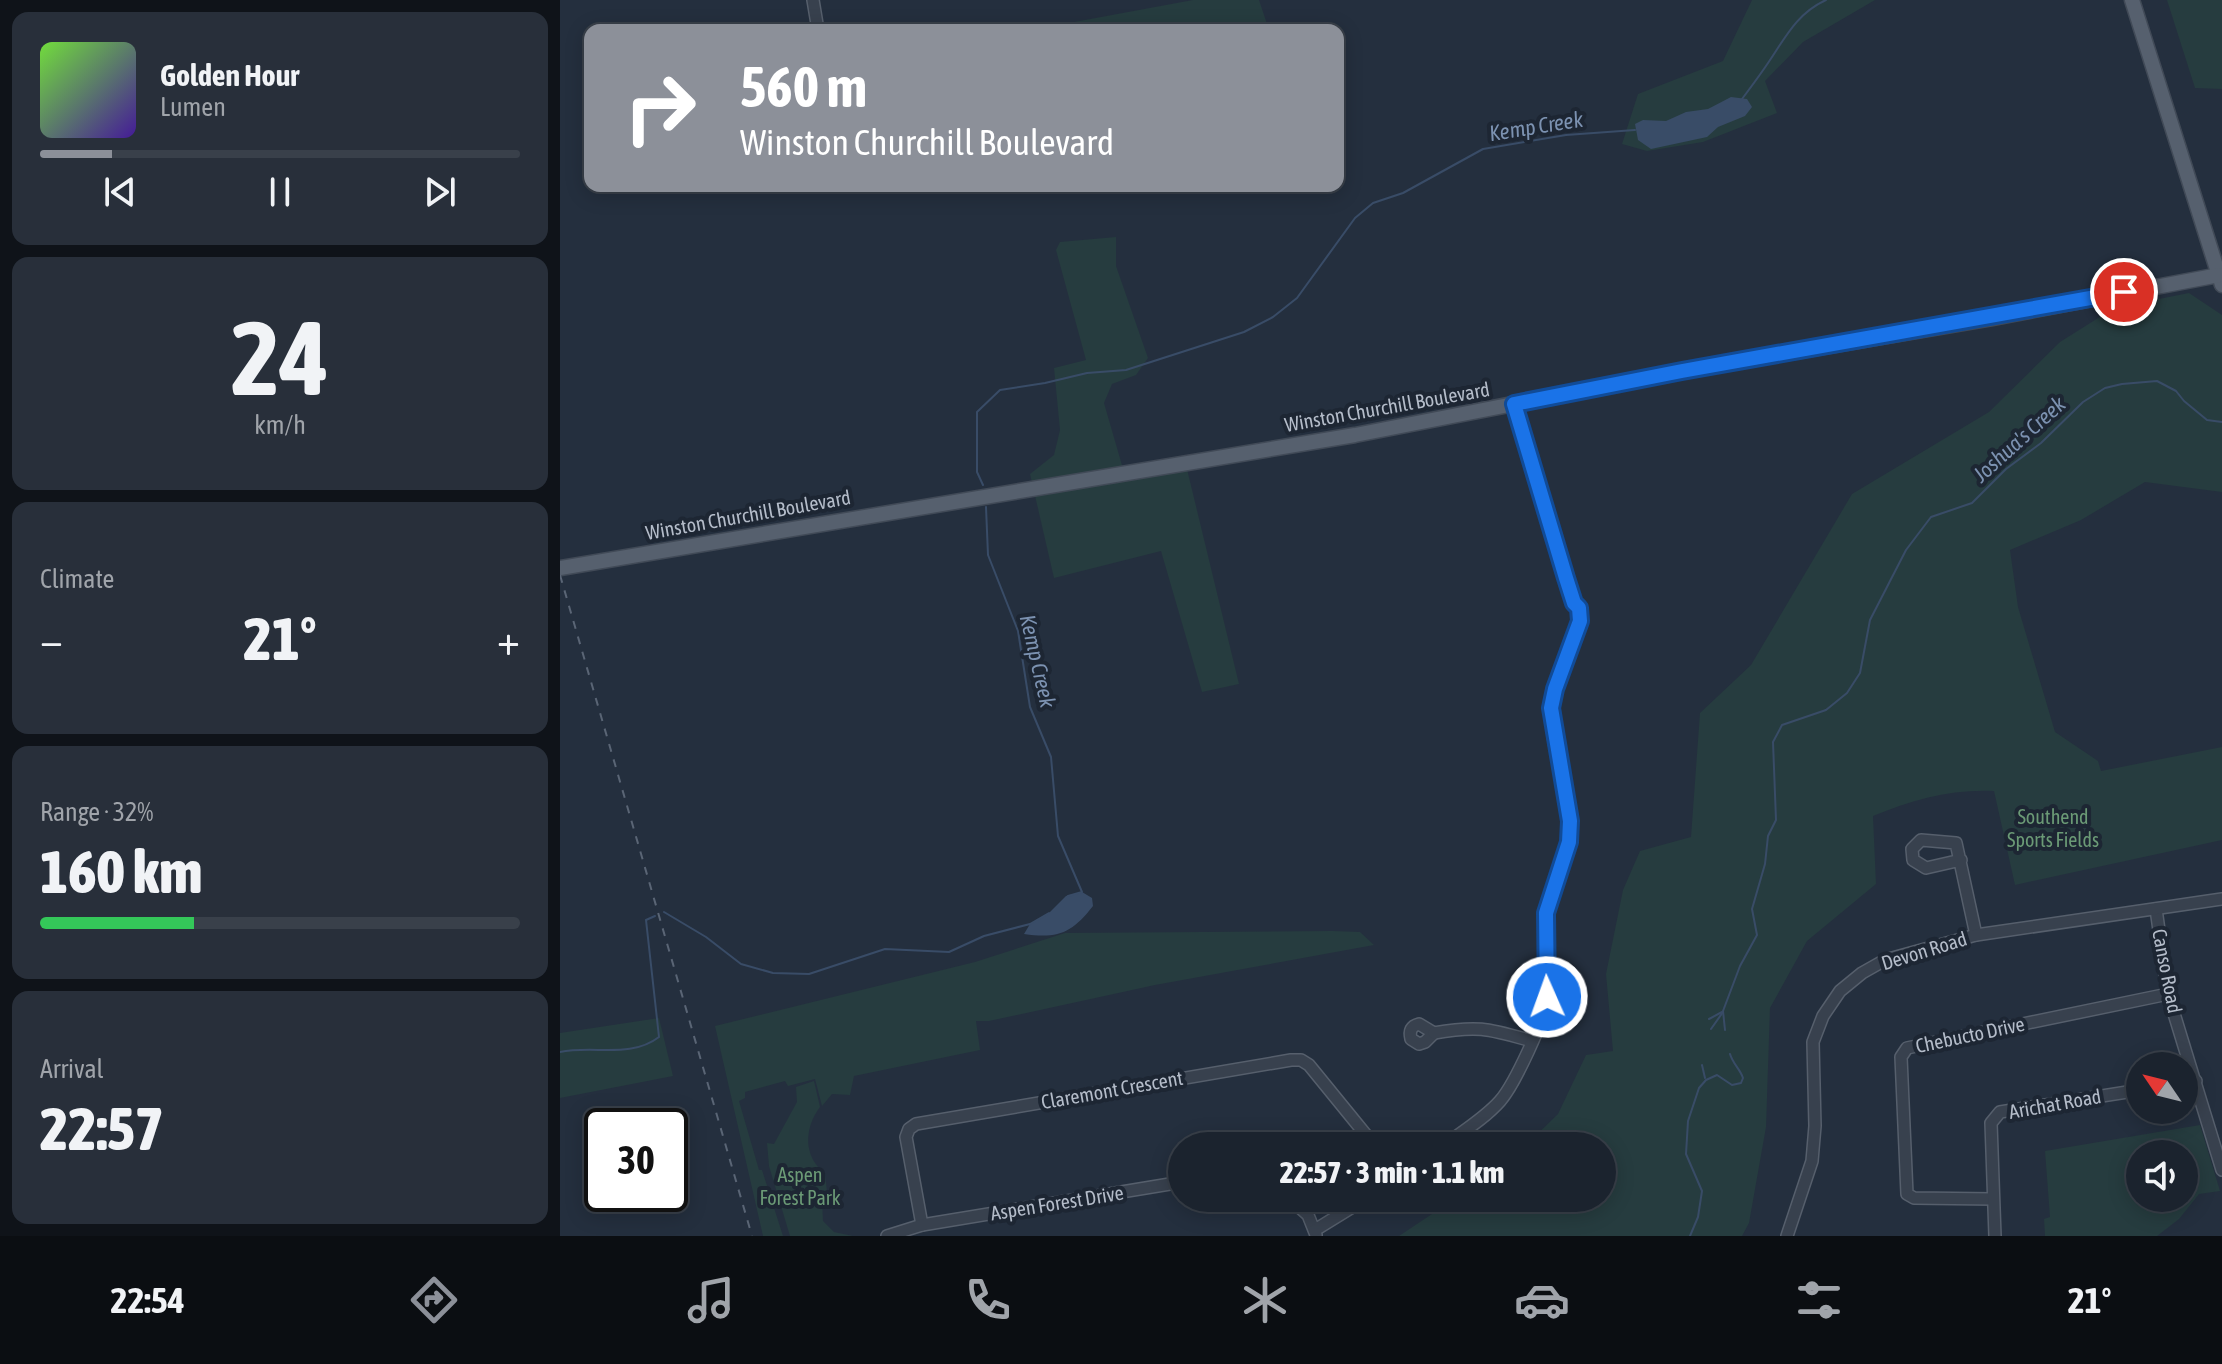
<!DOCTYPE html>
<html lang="en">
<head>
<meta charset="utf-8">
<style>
	body { margin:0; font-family:"Asap Condensed",sans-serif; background:#282f3a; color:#f1f3f6; height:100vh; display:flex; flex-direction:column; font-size:30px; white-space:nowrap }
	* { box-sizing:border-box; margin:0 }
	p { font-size:26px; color:#a0a4aa }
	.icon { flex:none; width:44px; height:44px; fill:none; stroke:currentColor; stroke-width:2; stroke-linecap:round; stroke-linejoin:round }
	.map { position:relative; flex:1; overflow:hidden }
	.drawer { display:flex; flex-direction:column; gap:12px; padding:12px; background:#0f1319; width:560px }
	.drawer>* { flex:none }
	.hud { position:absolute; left:24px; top:24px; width:760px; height:168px; border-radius:16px; box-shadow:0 4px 20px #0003,0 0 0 2px #39404a; background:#8c9099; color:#fff; overflow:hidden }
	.needle { width:52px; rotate:305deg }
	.fabs { position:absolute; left:1566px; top:1052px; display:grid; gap:16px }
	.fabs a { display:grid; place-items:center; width:72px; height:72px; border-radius:50%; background:#1b232e; box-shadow:0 4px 20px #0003,0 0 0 2px #39404a; font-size:40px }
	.speed { position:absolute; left:24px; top:1108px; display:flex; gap:16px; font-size:40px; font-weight:700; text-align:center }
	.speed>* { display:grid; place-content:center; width:104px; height:104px; border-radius:50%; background:#1b232e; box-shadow:0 4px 20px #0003,0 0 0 2px #39404a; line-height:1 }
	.speed .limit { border:4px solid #111; border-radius:12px; background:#fff; color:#111 }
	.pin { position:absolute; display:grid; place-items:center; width:68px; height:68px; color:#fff; margin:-34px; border:4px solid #fff; border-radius:50%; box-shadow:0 2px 8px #0007 }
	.me { position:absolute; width:88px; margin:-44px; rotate:358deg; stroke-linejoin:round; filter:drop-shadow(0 0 6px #0008) }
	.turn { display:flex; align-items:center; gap:28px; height:168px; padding:0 24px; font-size:36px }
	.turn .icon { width:104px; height:104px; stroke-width:2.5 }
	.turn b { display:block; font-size:56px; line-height:68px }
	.big { font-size:60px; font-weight:800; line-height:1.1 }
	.drawer .widget { flex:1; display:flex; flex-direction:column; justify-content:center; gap:12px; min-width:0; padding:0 28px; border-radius:16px; background:#282f3a }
	.drawer .dial { align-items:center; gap:0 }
	.dial b { font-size:104px; line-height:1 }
	.song { display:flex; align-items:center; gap:24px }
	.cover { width:96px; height:96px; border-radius:12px; background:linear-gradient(135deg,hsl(100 70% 55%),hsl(260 70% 35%)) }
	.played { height:8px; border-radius:4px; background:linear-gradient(90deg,#8c9099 15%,#39404a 15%) }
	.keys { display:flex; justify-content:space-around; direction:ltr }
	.heat { display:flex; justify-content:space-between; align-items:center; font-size:44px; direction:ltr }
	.charge { height:12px; border-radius:6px; background:linear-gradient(90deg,#34c759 32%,#39404a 0) }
	.trip { position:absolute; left:608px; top:1132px; width:448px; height:80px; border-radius:40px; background:#1b232e; box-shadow:0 4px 20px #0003,0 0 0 2px #39404a; font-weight:800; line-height:80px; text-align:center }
	.menu { display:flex; height:128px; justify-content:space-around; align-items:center; background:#0b0e12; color:#a0a4aa }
	.menu .icon { width:56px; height:56px }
	.menu .active { color:#8c9099 }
	.menu b { font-size:36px; color:#f1f3f6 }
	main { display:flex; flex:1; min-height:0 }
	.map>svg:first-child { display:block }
	.green { fill:#263c3f; fill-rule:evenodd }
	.water { fill:#394c67 }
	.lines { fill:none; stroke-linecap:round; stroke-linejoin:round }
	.stream { stroke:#394c67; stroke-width:2 }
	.minor-casing { stroke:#565f6c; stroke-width:14 }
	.major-casing { stroke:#414a57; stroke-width:17 }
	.minor { stroke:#38414e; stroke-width:11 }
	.major { stroke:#56606e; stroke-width:14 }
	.rail { stroke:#5a6575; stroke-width:2; stroke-dasharray:8 8; stroke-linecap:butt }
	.route-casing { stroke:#114b97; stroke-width:20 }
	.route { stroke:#1a73e8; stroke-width:14 }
	.labels { text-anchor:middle; stroke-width:8; stroke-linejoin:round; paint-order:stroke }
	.street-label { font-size:20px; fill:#b4bcc9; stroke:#1d2633 }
	.park-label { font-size:20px; fill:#6b9a76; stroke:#1d2633 }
	.water-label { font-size:22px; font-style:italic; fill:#7c92b1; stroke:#1d2633 }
</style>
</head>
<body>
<main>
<section class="drawer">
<div class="widget">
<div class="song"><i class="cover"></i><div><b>Golden Hour</b><p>Lumen</p></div></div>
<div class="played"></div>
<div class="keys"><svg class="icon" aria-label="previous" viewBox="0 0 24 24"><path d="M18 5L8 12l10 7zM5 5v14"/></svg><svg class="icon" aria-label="pause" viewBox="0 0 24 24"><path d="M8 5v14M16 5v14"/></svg><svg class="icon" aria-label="next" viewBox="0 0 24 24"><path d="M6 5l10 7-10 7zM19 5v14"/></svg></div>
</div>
<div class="widget dial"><b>24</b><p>km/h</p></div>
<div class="widget"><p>Climate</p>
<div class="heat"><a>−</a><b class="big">21°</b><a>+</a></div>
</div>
<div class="widget"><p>Range · 32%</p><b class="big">160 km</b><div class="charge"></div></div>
<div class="widget"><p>Arrival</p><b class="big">22:57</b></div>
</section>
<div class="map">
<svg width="1662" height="1236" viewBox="0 0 1662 1236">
	<rect width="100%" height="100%" fill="#242f3e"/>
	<g class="green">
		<path d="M 633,0 L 699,0 L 709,30 L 471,30 Z"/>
		<path d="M 1192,0 L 1315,0 L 1243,42 L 1205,81 L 1217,113 L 1143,142 L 1087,151 L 1062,144 L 1078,94 L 1163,61 Z"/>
		<path d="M 1607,0 L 1662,0 L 1662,89 L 1635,88 Z"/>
		<path d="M 556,237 L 556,266 L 588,358 L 576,375 L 552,384 L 544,403 L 566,479 L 627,469 L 679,684 L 642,692 L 601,551 L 494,578 L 470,474 L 494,455 L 500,430 L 494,368 L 526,360 L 496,250 L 500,242 Z"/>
		<path d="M 1629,293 L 1662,315 L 1662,492 L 1585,482 L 1521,520 L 1450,550 L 1458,607 L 1495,732 L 1538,761 L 1541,771 L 1662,747 L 1662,840 L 1455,885 L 1434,791 C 1391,789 1352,800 1313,816 L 1316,884 L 1247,941 L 1210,1008 L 1206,1127 L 1189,1223 L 1182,1236 L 839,1236 L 896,1198 L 1042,1198 L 1042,1146 L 965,1146 L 998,1114 L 1026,1055 L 1053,1051 L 1046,974 L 1063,890 L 1080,851 L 1131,837 L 1140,713 L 1191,665 L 1292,494 L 1429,412 L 1500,342 L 1554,308 Z"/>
		<path d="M 772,931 L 800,932 L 814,945 L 595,985 L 429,1021 L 416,1021 L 420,1050 L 294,1076 L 290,1095 L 272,1094 L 262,1106 L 255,1079 L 228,1086 L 225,1081 L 185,1092 L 185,1098 L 179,1101 L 199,1170 L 202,1170 L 223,1236 L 203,1236 L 155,1026 L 415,962 L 505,933 Z"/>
		<path d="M 99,1018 L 113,1076 L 0,1098 L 0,1033 Z"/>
		<path d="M 254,1081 L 260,1107 C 244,1128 243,1157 265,1173 L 267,1192 L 262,1200 L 263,1221 L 274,1232 L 293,1236 L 230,1236 L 209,1166 L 207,1143 L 214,1144 L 237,1102 L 236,1087 Z"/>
		<path d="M 1640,1125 L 1660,1191 L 1639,1194 L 1619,1219 L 1597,1236 L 1485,1236 L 1484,1219 L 1490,1217 L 1485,1151 ZM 1580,1154 L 1624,1154 L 1624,1198 L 1580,1198 Z"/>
	</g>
	<g class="water">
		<path d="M 1171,97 L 1187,99 L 1192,107 L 1185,116 L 1158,127 L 1147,137 L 1091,149 L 1078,140 L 1075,124 L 1083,120 L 1106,121 L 1126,112 L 1148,109 Z"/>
		<path d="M 522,892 L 532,898 L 533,906 C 512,933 498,939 464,934 L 470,924 L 489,913 L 506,896 Z"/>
	</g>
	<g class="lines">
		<g class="stream">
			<path d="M 1182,99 C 1191,87 1200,75 1208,63 C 1225,38 1237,13 1266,0"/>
			<path d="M 423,485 L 417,472 L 417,412 L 440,390 L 485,383 L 527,373 L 566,370 L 684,332 L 713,317 L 737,298 L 795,218 L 813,203 L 843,193 L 923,149 L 1006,135 L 1075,130"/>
			<path d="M 426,507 L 428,555 L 458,631 L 470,707 L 491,757 L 498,836 L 522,892 L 508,896"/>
			<path d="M 104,912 L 146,937 L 181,964 L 213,973 L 249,974 L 325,949 L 389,952 L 424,936 L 470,924 L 489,913"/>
			<path d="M 1149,1019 L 1162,1012"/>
			<path d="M 1151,1029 L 1163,1012"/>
			<path d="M 1165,1030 L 1163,1011 L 1180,966 L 1197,935 L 1192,909 L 1205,864 L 1208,836 L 1216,820 L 1213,742 L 1222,725 L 1266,710 L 1287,693 L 1300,673 L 1310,620 L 1346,550 L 1371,517 L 1412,503 L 1446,469 L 1481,443 L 1523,402 L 1545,388 L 1562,384 L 1597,381 L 1616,391 L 1624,401 L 1647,420 L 1662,422"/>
			<path d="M 0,1052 C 34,1045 70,1059 99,1037 L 86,920 L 95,916"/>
			<path d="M 1142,1065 L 1145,1078"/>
			<path d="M 1130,1236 L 1138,1217 L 1142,1191 L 1126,1154 L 1128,1121 L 1139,1088 L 1146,1080 L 1157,1075 L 1172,1085 L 1181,1083 L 1183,1078 C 1180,1069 1173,1064 1170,1054"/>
		</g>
		<g class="minor-casing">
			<g id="minor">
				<path d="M 253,0 L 258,30"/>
				<path d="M 1401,860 L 1366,868 L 1353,860 L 1352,849 L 1361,840 L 1396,843 L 1416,935"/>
				<path d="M 1596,909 L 1608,994 L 1662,1170"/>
				<path d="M 859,1024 L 874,1033 L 865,1042 L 859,1044 L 851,1039 C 849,1031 851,1026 859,1024 Z"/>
				<path d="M 874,1033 C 919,1025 929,1029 972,1041"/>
				<path d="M 1624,1083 L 1636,1081"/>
				<path d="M 883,1146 C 902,1132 924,1119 940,1101 C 954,1085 986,1018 987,997 C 989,969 981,940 986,912 C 993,881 1013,851 1010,819 C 1006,785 988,736 992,705 C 995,680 1031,620 1014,603 L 954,404"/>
				<path d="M 729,1198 L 748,1215 L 756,1235"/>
				<path d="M 1433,1199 L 1354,1198 L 1347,1194 L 1341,1057 L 1347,1048 L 1608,994"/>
				<path d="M 362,1225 L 346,1137 L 349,1129 L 356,1124 L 731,1060 L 741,1060 L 749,1065 L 815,1146"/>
				<path d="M 755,1230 L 807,1198"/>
				<path d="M 327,1236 L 362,1225 L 622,1182"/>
				<path d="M 1227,1236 L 1252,1161 L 1255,1126 L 1253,1042 L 1263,1016 L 1280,991 L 1302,973 L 1325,960 L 1416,935 L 1662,899"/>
				<path d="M 1435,1236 L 1431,1123 L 1440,1112 L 1580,1090"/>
			</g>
		</g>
		<g class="major-casing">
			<g id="major">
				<path d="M 1572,0 L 1662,285"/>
				<path d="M 0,568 L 795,435 L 1122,371 L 1432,318 L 1659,275"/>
			</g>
		</g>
		<use href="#minor" class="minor"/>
		<use href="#major" class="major"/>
		<path class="rail" d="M 0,575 L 192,1236"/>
	</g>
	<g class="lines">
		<g class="route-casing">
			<path id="route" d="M 987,997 L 986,913 L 1009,842 L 1010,821 L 991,708 L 995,689 L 1020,621 L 1019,608 L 1014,603 L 1006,578 L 954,404 L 1122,371 L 1564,292"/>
		</g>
		<use href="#route" class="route"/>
	</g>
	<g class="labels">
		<g class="street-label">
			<text transform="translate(827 407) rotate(-10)" y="7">Winston Churchill Boulevard</text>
			<text transform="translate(188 515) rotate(-10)" y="7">Winston Churchill Boulevard</text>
			<text transform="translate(1364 951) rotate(-17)" y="7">Devon Road</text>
			<text transform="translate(1607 971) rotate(79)" y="7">Canso Road</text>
			<text transform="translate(1410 1035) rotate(-12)" y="7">Chebucto Drive</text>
			<text transform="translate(552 1090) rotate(-10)" y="7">Claremont Crescent</text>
			<text transform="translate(1495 1104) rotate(-10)" y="7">Arichat Road</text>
			<text transform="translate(497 1203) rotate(-9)" y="7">Aspen Forest Drive</text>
		</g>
		<g class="park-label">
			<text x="1493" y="824">Southend<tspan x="1493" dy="23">Sports Fields</tspan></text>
			<text x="240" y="1182">Aspen<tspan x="240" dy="23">Forest Park</tspan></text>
		</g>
		<g class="water-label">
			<text transform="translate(976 126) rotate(-9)" y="8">Kemp Creek</text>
			<text transform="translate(1459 439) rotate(-42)" y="8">Joshua's Creek</text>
			<text transform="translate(478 661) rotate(77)" y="8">Kemp Creek</text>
		</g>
	</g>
</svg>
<div class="fabs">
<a><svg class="needle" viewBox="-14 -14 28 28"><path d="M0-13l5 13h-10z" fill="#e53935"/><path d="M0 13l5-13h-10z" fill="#a0a4aa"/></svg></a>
<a><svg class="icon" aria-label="sound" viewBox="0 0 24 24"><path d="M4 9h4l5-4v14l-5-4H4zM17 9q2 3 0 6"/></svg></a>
</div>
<div class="speed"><div class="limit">30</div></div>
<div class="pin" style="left:1564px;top:292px;background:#d93025"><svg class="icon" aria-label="arrive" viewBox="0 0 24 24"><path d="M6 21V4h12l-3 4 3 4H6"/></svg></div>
<svg class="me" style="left:987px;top:997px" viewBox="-20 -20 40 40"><circle r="17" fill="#1a73e8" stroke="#fff" stroke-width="3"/><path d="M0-11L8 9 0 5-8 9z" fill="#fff"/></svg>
<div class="trip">22:57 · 3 min · 1.1 km</div>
<div class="hud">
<div class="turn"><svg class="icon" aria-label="right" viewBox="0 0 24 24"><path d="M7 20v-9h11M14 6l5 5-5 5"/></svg><div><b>560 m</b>Winston Churchill Boulevard</div></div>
</div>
</div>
</main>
<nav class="menu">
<b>22:54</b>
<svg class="icon active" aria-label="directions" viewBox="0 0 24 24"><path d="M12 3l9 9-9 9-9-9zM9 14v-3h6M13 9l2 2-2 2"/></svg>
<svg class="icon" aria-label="music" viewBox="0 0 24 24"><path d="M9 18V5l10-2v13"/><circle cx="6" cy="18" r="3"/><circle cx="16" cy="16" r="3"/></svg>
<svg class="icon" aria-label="phone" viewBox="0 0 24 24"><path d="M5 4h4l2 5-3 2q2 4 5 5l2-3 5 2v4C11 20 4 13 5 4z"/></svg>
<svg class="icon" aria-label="climate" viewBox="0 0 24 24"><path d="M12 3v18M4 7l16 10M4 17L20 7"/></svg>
<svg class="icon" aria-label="car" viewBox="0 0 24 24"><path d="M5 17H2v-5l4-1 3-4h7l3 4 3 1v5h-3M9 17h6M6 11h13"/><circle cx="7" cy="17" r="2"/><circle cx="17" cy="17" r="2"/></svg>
<svg class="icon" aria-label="filters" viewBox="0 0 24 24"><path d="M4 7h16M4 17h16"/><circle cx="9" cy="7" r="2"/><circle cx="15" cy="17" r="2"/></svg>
<b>21°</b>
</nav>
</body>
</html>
